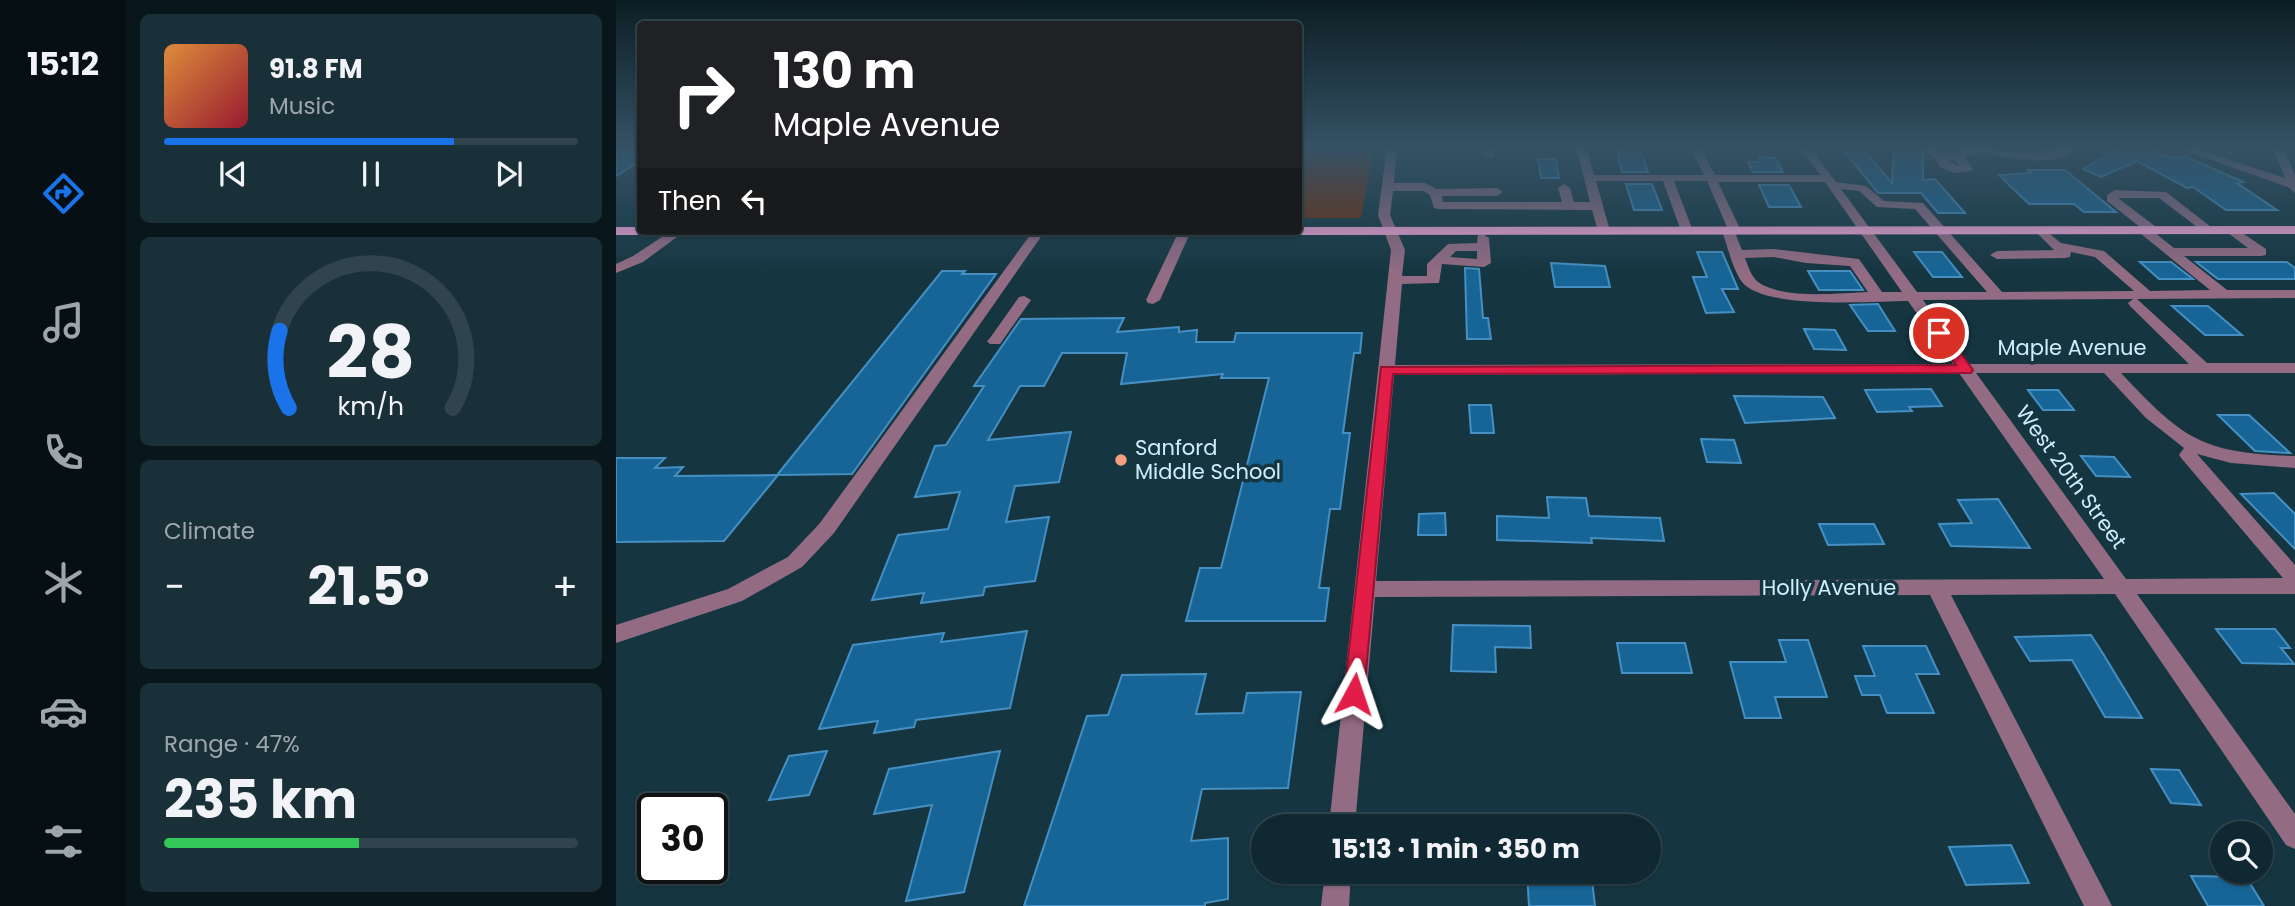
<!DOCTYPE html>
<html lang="en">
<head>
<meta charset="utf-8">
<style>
	body { margin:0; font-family:Poppins,sans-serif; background:#193039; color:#f1f3f6; height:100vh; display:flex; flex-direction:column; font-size:26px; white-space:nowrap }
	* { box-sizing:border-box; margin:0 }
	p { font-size:23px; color:#9ca6ab }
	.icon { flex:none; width:38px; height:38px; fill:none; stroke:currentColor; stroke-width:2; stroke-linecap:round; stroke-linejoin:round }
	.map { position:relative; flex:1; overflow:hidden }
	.drawer { display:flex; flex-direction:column; gap:14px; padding:14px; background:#09161b; width:490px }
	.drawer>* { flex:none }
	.top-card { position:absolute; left:21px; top:21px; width:665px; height:214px; border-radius:7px; box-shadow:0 2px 5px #0004,0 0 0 2px #30444d; background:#202124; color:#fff; overflow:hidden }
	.controls { position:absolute; left:1594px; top:821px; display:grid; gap:14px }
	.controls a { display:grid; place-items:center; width:63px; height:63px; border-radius:50%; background:#102831; box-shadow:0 2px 5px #0004,0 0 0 2px #30444d; font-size:35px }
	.speed { position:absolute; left:21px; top:793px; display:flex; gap:14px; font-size:35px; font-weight:700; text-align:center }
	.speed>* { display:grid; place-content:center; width:91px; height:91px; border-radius:50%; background:#102831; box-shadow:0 2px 5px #0004,0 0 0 2px #30444d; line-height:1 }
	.speed .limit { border:4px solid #111; border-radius:10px; background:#fff; color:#111 }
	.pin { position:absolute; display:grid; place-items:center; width:60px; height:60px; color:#fff; margin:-30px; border:4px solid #fff; border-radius:50%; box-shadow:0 2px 7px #0007 }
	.me { position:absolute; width:77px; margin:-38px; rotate:5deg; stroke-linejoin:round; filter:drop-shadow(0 0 5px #0008) }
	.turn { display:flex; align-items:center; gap:24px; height:147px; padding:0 21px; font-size:32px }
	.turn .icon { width:91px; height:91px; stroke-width:2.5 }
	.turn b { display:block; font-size:49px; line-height:60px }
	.then { display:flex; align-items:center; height:66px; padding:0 21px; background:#0003; gap:14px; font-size:26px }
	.big { font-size:52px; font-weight:700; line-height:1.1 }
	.drawer .widget { flex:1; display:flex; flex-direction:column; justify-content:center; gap:10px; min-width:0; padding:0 24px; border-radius:10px; background:#193039 }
	.drawer .dial { align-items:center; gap:0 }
	.dial svg { height:182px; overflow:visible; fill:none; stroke:#30444d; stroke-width:7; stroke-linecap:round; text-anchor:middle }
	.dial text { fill:#f1f3f6; stroke:none }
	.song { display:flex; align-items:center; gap:21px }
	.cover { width:84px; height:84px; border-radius:10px; background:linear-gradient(135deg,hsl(30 70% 55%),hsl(350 70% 35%)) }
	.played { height:7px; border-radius:4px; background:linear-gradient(90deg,#1a73e8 70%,#30444d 70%) }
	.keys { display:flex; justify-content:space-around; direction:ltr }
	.heat { display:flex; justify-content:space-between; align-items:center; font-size:38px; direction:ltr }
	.charge { height:10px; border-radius:5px; background:linear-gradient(90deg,#34c759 47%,#30444d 0) }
	.trip { position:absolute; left:635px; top:814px; width:410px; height:70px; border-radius:35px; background:#102831; box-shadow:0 2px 5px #0004,0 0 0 2px #30444d; font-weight:700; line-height:70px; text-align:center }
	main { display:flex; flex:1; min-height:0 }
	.tabs { display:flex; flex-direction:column; width:126px; justify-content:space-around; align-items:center; background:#061014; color:#9ca6ab }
	.tabs .icon { width:49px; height:49px }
	.tabs .active { color:#1a73e8 }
	.tabs b { font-size:32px; color:#f1f3f6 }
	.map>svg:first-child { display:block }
	.green { fill:#712b09 }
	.building { fill:#166596; stroke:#468fc2; stroke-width:2 }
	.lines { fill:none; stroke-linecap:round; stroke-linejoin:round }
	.minor { fill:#936c84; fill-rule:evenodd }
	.major { fill:#f5a5d7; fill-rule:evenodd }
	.route { fill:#e11d48; stroke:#92132f; stroke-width:2 }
	.poi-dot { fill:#f2a080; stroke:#153641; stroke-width:2.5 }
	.labels { text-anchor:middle; stroke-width:7; stroke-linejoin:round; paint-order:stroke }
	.street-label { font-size:21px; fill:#cbeffd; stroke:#153641 }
	.poi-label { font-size:21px; fill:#cbeffd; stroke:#153641; text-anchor:start }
</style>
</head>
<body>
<main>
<nav class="tabs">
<b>15:12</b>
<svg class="icon active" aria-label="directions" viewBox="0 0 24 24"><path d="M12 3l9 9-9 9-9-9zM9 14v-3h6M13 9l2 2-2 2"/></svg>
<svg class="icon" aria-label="music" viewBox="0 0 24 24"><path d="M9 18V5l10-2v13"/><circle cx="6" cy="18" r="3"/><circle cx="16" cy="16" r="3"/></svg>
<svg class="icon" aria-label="phone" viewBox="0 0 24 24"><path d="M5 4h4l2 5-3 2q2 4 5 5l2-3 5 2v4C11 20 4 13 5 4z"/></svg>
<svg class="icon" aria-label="climate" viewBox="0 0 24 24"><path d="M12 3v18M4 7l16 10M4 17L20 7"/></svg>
<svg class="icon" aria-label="car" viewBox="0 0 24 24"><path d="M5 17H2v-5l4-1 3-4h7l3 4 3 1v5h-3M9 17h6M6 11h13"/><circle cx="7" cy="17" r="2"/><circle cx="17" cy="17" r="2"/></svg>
<svg class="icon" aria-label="filters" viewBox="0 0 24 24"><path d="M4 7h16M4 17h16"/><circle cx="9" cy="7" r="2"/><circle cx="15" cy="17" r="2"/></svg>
</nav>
<section class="drawer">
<div class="widget">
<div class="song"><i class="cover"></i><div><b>91.8 FM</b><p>Music</p></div></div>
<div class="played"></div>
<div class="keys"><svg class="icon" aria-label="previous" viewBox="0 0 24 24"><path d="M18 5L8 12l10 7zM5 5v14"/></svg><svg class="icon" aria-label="pause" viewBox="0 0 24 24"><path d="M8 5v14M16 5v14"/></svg><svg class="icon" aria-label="next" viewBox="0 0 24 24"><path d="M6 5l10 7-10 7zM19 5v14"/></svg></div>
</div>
<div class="widget dial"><svg viewBox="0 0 100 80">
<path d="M14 69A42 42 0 1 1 86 69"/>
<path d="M14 69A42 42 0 0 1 10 35" stroke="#1a73e8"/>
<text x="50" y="56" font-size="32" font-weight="700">28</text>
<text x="50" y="72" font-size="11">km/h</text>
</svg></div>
<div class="widget"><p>Climate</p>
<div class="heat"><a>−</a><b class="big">21.5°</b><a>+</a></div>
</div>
<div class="widget"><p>Range · 47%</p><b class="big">235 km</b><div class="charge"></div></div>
</section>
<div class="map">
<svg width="1679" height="906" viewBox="0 0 1679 906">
	<rect width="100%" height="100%" fill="#153641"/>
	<path class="green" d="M 683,147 L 758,147 L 745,218 L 683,218 Z"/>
	<g class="building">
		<path d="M 1000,147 L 1023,147 L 1032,172 L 1006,172 Z"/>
		<path d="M 1225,147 L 1245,147 L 1276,183 L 1278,147 L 1307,147 L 1307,180 L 1319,179 L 1349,213 L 1322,213 L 1305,193 L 1262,193 Z"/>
		<path d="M 1498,147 L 1553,147 L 1539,153 L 1561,158 L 1568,156 L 1628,182 L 1621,183 L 1661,210 L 1610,210 L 1577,187 L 1571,188 L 1521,161 L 1485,177 L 1467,169 L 1499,150 Z"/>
		<path d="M 0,151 L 24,151 L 24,161 L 0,176 Z"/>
		<path d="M 1142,157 L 1159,158 L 1167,172 L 1137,172 L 1132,162 L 1144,162 Z"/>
		<path d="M 922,159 L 940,159 L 943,178 L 925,178 Z"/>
		<path d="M 1412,170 L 1449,170 L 1500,212 L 1468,212 L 1458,204 L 1413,204 L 1383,175 L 1415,173 Z"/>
		<path d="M 1010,184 L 1036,184 L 1046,210 L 1018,210 Z"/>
		<path d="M 1143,185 L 1173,185 L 1185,207 L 1153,207 Z"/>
		<path d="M 1081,252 L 1106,252 L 1122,289 L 1106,289 L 1118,312 L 1090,313 L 1077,277 L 1091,277 Z"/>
		<path d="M 1298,252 L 1326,252 L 1346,277 L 1317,277 Z"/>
		<path d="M 1524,262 L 1555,262 L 1577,279 L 1543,279 Z"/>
		<path d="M 1580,262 L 1671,262 L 1679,268 L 1679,279 L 1602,279 Z"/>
		<path d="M 935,263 L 989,266 L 994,287 L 939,287 Z"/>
		<path d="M 849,268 L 863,269 L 867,318 L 872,318 L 875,339 L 851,339 Z"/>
		<path d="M 326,271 L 349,271 L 346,274 L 380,274 L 236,474 L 161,475 Z"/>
		<path d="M 1192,271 L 1234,271 L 1247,290 L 1203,290 Z"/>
		<path d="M 1262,304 L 1279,331 L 1252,331 L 1234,305 Z"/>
		<path d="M 1556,306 L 1592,306 L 1626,335 L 1589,335 Z"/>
		<path d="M 508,318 L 501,332 L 563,327 L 563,332 L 581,330 L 580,342 L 618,342 L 620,333 L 746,333 L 744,353 L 738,353 L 727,433 L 734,433 L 724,509 L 714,509 L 703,588 L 713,588 L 709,621 L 570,621 L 584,568 L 605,568 L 653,378 L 605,378 L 607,374 L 505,384 L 511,353 L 446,353 L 428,386 L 404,386 L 372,440 L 455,432 L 443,482 L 399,486 L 390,522 L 433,517 L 419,581 L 369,587 L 367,595 L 305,603 L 308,593 L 256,600 L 282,535 L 332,529 L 344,492 L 299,497 L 319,446 L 330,445 L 368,386 L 358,386 L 405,319 Z"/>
		<path d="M 1188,329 L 1219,330 L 1230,350 L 1198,349 Z"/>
		<path d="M 1315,389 L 1326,406 L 1293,407 L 1296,411 L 1261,412 L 1249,390 Z"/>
		<path d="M 1412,390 L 1442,390 L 1458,410 L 1427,410 Z"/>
		<path d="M 1118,396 L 1207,397 L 1219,418 L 1129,423 Z"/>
		<path d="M 853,405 L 875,405 L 878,433 L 855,433 Z"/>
		<path d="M 1602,415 L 1633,415 L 1674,453 L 1639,451 Z"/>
		<path d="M 1085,439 L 1118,440 L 1125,463 L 1091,462 Z"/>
		<path d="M 1465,456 L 1498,457 L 1514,477 L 1480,476 Z"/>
		<path d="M 0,458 L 49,458 L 39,468 L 67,467 L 59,476 L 162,475 L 108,541 L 0,542 Z"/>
		<path d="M 1658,493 L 1679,514 L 1679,549 L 1625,494 Z"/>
		<path d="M 931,497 L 970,498 L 973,516 L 1044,518 L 1048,541 L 975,538 L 976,543 L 881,540 L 881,516 L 933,518 Z"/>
		<path d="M 1382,499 L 1414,548 L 1335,546 L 1323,524 L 1356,523 L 1342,500 Z"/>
		<path d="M 829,513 L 830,535 L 802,535 L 803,514 Z"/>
		<path d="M 1203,524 L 1258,524 L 1268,544 L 1212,545 Z"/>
		<path d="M 837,625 L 914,626 L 915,648 L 879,647 L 880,672 L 835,671 Z"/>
		<path d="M 1600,629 L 1659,629 L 1674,648 L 1665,648 L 1678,664 L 1626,663 Z"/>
		<path d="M 411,631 L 394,708 L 300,720 L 298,727 L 258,733 L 262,721 L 203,729 L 237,645 L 328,633 L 325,642 Z"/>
		<path d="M 1475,635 L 1486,652 L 1526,718 L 1489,717 L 1456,660 L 1414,661 L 1399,637 Z"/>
		<path d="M 1163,640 L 1192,640 L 1211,697 L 1159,697 L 1165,718 L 1129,718 L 1114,662 L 1170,662 Z"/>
		<path d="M 1001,643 L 1069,643 L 1076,673 L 1006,673 Z"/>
		<path d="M 1247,646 L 1310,646 L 1323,674 L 1300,674 L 1318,713 L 1271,713 L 1264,695 L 1246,695 L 1239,676 L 1259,676 Z"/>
		<path d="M 590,674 L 580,714 L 627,713 L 631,693 L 685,692 L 672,788 L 586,789 L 575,841 L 612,838 L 612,899 L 589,903 L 589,906 L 408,906 L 471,716 L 492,715 L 506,675 Z"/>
		<path d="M 211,751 L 193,795 L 153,800 L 173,756 Z"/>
		<path d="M 384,751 L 348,892 L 290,901 L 316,805 L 258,814 L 273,769 Z"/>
		<path d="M 1535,769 L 1563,770 L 1585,805 L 1555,803 Z"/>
		<path d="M 1395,845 L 1413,883 L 1350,885 L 1333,847 Z"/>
		<path d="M 911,872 L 975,872 L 979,906 L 913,906 Z"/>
		<path d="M 1575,876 L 1630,877 L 1648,906 L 1592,906 Z"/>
	</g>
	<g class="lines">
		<g class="minor">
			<path d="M 771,147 L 781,147 L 778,183 L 809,183 L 821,189 L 881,188 L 887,192 L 881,196 L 826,196 L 827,202 L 946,202 L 942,188 L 948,184 L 954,188 L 958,202 L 974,202 L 960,147 L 970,147 L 978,175 L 1088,175 L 1074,147 L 1084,147 L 1099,175 L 1204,175 L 1184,147 L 1194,147 L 1220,182 L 1250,186 L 1268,201 L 1307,203 L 1386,292 L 1518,291 L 1479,257 L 1455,252 L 1454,257 L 1449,258 L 1381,259 L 1374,255 L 1381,251 L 1438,250 L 1419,231 L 1425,227 L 1445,243 L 1488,251 L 1534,291 L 1594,290 L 1524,233 L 1522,230 L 1524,227 L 1491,201 L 1491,195 L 1499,190 L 1550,192 L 1599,230 L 1589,233 L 1543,198 L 1502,198 L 1540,227 L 1542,230 L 1539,233 L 1558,248 L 1632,248 L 1612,233 L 1610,230 L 1616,226 L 1650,249 L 1650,255 L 1645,256 L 1568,256 L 1611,290 L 1679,290 L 1679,298 L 1521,299 L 1591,363 L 1679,363 L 1679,373 L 1505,373 C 1568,440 1586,453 1679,456 L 1679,468 L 1615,463 L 1581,454 L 1679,565 L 1679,594 L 1521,594 L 1679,814 L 1679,849 L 1670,845 L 1499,594 L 1335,595 L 1496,906 L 1468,906 L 1314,595 L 759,597 L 739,826 L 713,826 L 775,250 L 762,215 ZM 980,181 L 1047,181 L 1065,231 L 1071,235 L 1077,231 L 1058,181 L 1091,181 L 1111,227 L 1106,231 C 1112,247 1116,268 1126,282 C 1148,310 1257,301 1292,301 L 1337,364 L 779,365 L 786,284 L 823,283 L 826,264 L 868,267 L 875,263 L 873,238 L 867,234 L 862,235 L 861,243 L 832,244 L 811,264 L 811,276 L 786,276 L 789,250 L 774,215 L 777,191 L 807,191 L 814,195 L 818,208 L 822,209 L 976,210 L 982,231 L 988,235 L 994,231 ZM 1102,182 L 1209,182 L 1286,292 L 1266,292 L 1243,259 L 1158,249 L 1126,250 L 1120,235 L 1125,231 ZM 1225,189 L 1243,191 L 1261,207 L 1299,209 L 1371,292 L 1301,292 ZM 840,251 L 861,251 L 861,259 L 834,257 ZM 1158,257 L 1190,263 L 1234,266 L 1252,292 C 1223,293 1167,300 1142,282 C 1135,276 1132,266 1129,258 ZM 1517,299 L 1512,303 L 1514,306 L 1573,364 L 1353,364 L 1307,300 ZM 1343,373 L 1488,579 L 760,581 L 778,375 ZM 1360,373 L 1488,373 L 1530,418 L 1568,448 L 1563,455 L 1566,459 L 1667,578 L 1510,579 Z"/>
			<path d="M 867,147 L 877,147 L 878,157 L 870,157 Z"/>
			<path d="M 1311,147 L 1321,147 L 1321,150 L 1331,154 L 1348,150 L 1347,147 L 1407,153 L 1464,147 C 1430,177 1377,145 1349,157 L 1357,169 L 1355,171 L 1338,173 L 1324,167 L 1319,158 L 1310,151 ZM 1339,160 L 1344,166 L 1331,161 Z"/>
			<path d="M 1559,147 L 1574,147 L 1669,178 L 1657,147 L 1667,147 L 1679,175 L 1679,193 L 1672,187 Z"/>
			<path d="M 55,231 L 69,231 L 27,262 L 0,273 L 0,264 L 17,256 Z"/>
			<path d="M 417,231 L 429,231 L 218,533 L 186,567 L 126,601 L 0,643 L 0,625 L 112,589 L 172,557 L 204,523 Z"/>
			<path d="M 563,231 L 575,231 L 544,300 L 537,304 L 532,303 L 530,300 Z"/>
			<path d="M 408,296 L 415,300 L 384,344 L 374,344 L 371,341 L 374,338 L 403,297 Z"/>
			<path d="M 709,872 L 735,872 L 733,906 L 705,906 Z"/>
		</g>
		<g class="major">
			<path d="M 1679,226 L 1679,234 L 682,235 L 676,231 L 682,231 L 682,227 Z"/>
			<path d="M 0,227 L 24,227 L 24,231 L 90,231 L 84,235 L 0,235 Z"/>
		</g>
	</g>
	<linearGradient id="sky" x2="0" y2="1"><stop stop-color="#0c1e24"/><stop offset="0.54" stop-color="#355265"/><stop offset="1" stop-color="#355265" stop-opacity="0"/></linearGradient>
	<rect width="1679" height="274" fill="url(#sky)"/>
	<path class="route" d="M 1318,330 L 1328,330 L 1357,370 L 1355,373 L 777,374 L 748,694 L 745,701 L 738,703 L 731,701 L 728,694 L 765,367 L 1340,365 L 1316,333 Z"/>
	<circle class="poi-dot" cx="505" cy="460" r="7"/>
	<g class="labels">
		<g class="street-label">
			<text x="1456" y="355">Maple Avenue</text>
			<text transform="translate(1455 477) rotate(54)" y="7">West 20th Street</text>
			<text x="1213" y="595">Holly Avenue</text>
		</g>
		<g class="poi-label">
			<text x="519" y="455">Sanford<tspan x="519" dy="24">Middle School</tspan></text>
		</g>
	</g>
</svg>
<div class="controls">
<a><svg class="icon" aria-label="search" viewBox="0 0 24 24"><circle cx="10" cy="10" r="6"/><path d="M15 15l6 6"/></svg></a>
</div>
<div class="speed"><div class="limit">30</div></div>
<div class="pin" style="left:1323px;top:333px;background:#d93025"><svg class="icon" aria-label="arrive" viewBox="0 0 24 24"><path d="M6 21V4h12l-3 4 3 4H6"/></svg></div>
<svg class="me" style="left:738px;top:694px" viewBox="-20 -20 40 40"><path d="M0-17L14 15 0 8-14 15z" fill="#e11d48" stroke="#fff" stroke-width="4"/></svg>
<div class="trip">15:13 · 1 min · 350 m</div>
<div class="top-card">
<div class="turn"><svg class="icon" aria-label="right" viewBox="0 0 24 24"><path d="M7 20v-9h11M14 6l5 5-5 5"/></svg><div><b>130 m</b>Maple Avenue</div></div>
<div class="then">Then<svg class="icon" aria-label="left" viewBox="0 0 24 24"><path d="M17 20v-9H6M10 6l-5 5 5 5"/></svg></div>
</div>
</div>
</main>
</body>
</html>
